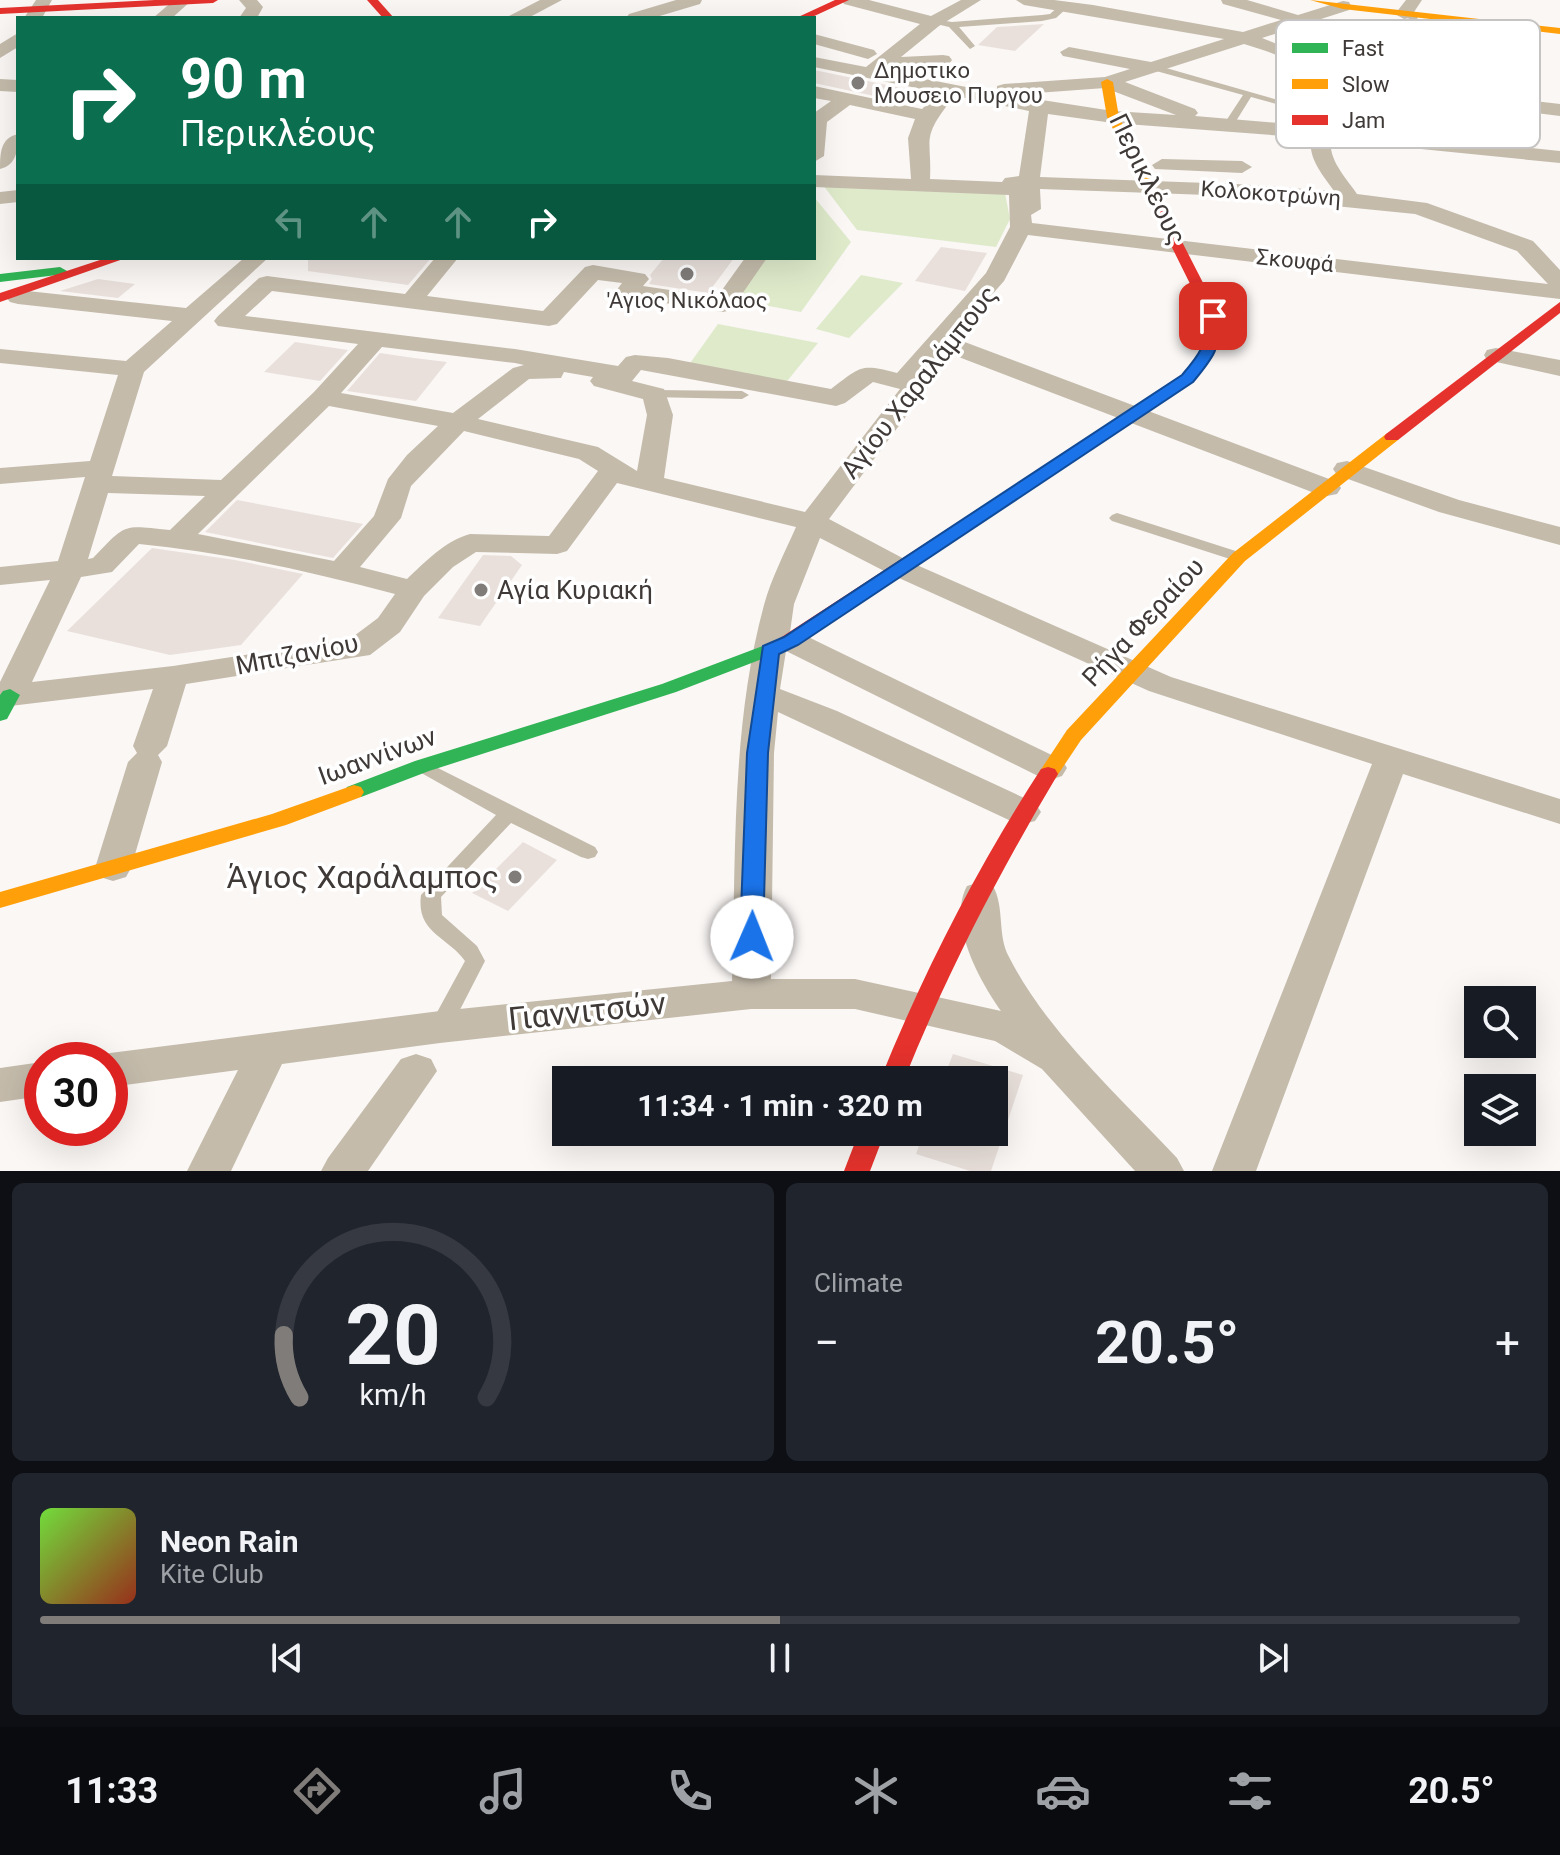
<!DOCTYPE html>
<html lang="en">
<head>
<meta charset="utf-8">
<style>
	body { margin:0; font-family:Roboto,sans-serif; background:#20242c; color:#f1f3f6; height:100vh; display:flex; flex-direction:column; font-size:30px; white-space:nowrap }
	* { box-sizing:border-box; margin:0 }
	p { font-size:26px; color:#9ea1a6 }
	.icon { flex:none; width:44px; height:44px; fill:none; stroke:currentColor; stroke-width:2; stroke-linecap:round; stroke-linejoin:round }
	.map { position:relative; height:1171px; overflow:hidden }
	.details { display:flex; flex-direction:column; gap:12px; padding:12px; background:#0d0f14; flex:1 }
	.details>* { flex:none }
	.guide { position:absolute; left:16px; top:16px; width:800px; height:244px; border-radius:0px; box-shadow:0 8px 32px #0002; background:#0b6e4f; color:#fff; overflow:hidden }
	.buttons { position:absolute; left:1464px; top:986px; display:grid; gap:16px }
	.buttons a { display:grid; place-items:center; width:72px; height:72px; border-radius:0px; background:#171b24; box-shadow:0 8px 32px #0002; font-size:40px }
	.speed { position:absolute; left:24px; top:1042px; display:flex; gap:16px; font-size:40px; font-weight:700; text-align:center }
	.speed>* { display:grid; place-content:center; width:104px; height:104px; border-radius:50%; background:#171b24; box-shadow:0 8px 32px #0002; line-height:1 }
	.speed .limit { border:12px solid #d22; background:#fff; color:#111 }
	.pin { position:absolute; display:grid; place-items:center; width:68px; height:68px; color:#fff; margin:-34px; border-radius:16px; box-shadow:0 4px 12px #0006 }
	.me { position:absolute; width:88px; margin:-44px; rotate:1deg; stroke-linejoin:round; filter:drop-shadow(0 0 6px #0008) }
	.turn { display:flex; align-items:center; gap:28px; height:168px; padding:0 32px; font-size:36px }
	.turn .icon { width:104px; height:104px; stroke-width:2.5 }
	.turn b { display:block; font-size:56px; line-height:68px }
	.lanes { display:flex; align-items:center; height:76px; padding:0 32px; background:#0003; justify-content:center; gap:40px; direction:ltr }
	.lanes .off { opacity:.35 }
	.big { font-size:60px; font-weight:700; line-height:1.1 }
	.details .card { flex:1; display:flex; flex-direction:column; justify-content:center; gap:12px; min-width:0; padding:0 28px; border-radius:12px; background:#20242c }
	.details .dial { align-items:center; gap:0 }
	.dial svg { height:208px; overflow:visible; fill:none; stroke:#363941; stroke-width:7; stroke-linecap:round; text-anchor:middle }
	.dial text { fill:#f1f3f6; stroke:none }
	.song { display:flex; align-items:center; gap:24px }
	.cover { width:96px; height:96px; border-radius:12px; background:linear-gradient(135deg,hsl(100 70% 55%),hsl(10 70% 35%)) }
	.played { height:8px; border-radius:4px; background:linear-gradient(90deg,#807c7a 50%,#363941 50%) }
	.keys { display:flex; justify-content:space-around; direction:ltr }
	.heat { display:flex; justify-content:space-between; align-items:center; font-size:44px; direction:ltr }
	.details .tiles { flex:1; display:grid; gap:12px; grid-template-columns:1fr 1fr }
	.card:last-child { grid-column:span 2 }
	.trip { position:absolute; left:552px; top:1066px; width:456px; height:80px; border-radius:0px; background:#171b24; box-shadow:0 8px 32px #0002; font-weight:700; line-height:80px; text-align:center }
	.tabs { display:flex; height:128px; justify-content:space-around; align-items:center; background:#090b0e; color:#9ea1a6 }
	.tabs .icon { width:56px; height:56px }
	.tabs .selected { color:#807c7a }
	.tabs b { font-size:36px; color:#f1f3f6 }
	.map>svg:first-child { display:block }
	.green { fill:#dfeacb }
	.building { fill:#e9e0db }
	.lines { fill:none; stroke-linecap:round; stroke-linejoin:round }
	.lane { fill:#c4bbab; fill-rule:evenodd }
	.street { fill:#c4bbab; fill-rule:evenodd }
	.fast { fill:#30b455; fill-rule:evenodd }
	.slow { fill:#ff9f0a; fill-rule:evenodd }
	.jam { fill:#e5322d; fill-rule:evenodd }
	.route { fill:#1a73e8; stroke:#114b97; stroke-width:2 }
	.poi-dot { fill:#807c7a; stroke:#fff; stroke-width:3 }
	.labels { text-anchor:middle; stroke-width:7; stroke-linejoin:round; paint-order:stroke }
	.far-poi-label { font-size:22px; fill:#3f3a38; stroke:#fff; text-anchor:start }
	.far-street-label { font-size:22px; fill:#3f3a38; stroke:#fff }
	.street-label { font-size:26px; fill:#3f3a38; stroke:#fff }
	.poi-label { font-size:26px; fill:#3f3a38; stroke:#fff; text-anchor:start }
	.near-poi-label { font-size:32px; fill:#3f3a38; stroke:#fff; text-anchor:end }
	.near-street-label { font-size:32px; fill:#3f3a38; stroke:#fff }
	.key { fill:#fff; stroke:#c5c4c3; stroke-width:2 }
	.key-label { font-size:22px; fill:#3f3a38 }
</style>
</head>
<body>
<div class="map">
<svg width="1560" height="1171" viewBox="0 0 1560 1171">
	<rect width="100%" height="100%" fill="#faf7f5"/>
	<g class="green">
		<path d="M 823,185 L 1004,188 L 1010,219 L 996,247 L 857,230 Z"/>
		<path d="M 814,197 L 851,242 L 801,312 L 726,298 L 758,258 L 814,258 Z"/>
		<path d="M 861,275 L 903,283 L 849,338 L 816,329 Z"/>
		<path d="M 718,324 L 818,343 L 784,385 L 688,366 Z"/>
	</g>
	<g class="building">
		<path d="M 1044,24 L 1015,51 L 978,45 L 997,27 Z"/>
		<path d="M 814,70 L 930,94 L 916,105 L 814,83 Z"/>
		<path d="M 941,247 L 987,253 L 965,291 L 915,281 Z"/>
		<path d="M 308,258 L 431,258 L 408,285 L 308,271 Z"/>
		<path d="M 664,258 L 734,258 L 708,293 L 649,284 L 652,279 L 650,275 Z"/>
		<path d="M 98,279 L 135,284 L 118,298 L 60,291 Z"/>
		<path d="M 295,342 L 348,350 L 320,381 L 264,372 Z"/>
		<path d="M 380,353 L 414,358 L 447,362 L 416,401 L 347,391 Z"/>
		<path d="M 237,500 L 363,524 L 333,558 L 205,532 Z"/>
		<path d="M 152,548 L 235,560 L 303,574 L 241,645 L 170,655 L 67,631 Z"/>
		<path d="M 483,555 L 511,556 L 522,565 L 480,626 L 438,618 Z"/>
		<path d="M 523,842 L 557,860 L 508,911 L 472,893 Z"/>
		<path d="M 953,1054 L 1023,1075 L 991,1171 L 970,1171 L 916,1154 L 924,1132 L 994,1132 L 994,1080 L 943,1080 Z"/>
	</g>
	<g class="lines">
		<g class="lane">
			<path d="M 1059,6 L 1067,8 L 1056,18 L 1042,21 L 959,27 L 975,46 L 970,49 L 949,27 L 928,22 L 933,19 L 952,22 L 1042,15 L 1050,14 Z"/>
			<path d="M 1410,13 L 1418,15 L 1414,37 L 1409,40 L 1404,37 Z"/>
			<path d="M 1152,64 L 1285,102 L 1280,105 L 1251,97 L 1233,126 L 1225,126 L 1224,124 L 1243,95 L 1149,69 L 1147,67 Z"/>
			<path d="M 655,390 L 742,391 L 749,395 L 742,399 L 650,397 L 648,394 L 650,391 Z"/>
			<path d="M 1117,513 L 1245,554 L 1247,557 L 1239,562 L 1233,560 L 1112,521 L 1109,518 L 1112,515 Z"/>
			<path d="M 422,760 L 595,847 L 598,852 L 595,857 L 588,859 L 581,857 L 511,823 L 441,897 L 442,915 L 477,946 L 485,961 L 448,1033 L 440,1036 L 432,1033 L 429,1027 L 465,961 C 447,936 416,933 421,895 L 496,815 L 416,770 L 413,766 L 416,762 Z"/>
		</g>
		<g class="street">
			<path d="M 36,0 L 52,0 L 42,18 L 24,18 Z"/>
			<path d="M 174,0 L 192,0 L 172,18 L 153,18 Z"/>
			<path d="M 239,0 L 257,0 L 263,7 L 257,18 L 239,18 L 246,8 Z"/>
			<path d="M 540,0 L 562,0 L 528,18 L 505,18 Z"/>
			<path d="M 676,0 L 702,0 L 700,4 L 653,18 L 626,18 L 629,14 Z"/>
			<path d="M 842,0 L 869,0 L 931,16 L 961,0 L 981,0 L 939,26 L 901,57 L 943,55 L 949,56 L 952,60 L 949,64 L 884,71 L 997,93 L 997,86 L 1004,84 L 1105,77 L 1130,69 L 1063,56 L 1060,52 L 1069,47 L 1151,62 L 1224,39 L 1024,5 L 1016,0 L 1054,0 L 1093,5 L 1243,32 L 1281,20 L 1223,4 L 1221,0 L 1247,0 L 1298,15 L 1343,1 L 1349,2 L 1351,6 L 1349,10 L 1262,38 L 1318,60 L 1336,77 L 1560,104 L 1560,116 L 1338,89 L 1333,128 L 1560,151 L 1560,163 L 1331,140 C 1328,160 1347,179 1357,194 L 1427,203 L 1533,241 L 1560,270 L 1560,299 L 1028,235 L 1004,281 L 954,338 L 1337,482 L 1341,488 L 1337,494 L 1327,496 L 1317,494 L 943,351 L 931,364 L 940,371 L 829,519 L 910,562 L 1171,677 L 1560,799 L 1560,824 L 1403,774 L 1256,1171 L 1212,1171 L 1372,764 L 1149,691 L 890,574 L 820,538 L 794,604 L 790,632 L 802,634 L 1062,760 L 1067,768 L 1062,776 L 1050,780 L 1038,776 L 786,651 L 780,689 L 837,711 L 1035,803 L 1041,812 L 1035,821 L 1023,824 L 1011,821 L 778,712 L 774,753 L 771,979 L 855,979 L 1001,1011 C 980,981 947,923 967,886 L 980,882 L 993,886 C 1005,908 997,935 1009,957 C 1047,1032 1120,1097 1177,1158 L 1184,1171 L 1135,1171 L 1042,1069 L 995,1041 L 855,1009 L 751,1009 L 440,1043 L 282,1064 L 231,1171 L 187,1171 L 238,1070 L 110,1087 L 110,1060 L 96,1058 L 110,1053 L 440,1011 L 732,981 C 736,857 731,726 764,605 C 771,579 785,552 796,527 L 617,483 L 567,551 L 557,554 L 476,552 L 453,567 L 424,596 L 400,632 L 370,655 L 186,684 L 167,746 L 158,755 L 162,762 L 131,868 L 126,877 L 113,881 L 100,877 L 95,868 L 128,762 L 137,753 L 133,746 L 153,689 L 10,706 L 0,703 L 0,682 L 50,580 L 0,585 L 0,567 L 58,561 L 85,477 L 0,484 L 0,468 L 90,461 L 118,375 L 0,363 L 0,349 L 126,361 L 172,321 L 18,304 L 10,302 L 6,297 L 10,292 L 18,290 L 186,308 L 244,258 L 268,258 L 144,372 L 112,476 L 221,480 L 314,392 L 358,344 L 218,326 L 214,321 L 218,316 L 259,278 L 267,276 L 405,294 L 435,258 L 458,258 L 427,296 L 543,311 L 585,267 L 593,265 L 645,274 L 649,279 L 643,286 L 717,297 L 745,258 L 767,258 L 731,310 L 723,312 L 620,296 L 616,291 L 622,283 L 598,280 L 557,324 L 549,326 L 272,291 L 245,316 L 515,349 L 618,366 L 626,357 L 635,355 L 668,358 L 831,389 C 861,367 859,363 897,373 L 986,273 L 1010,227 L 1009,195 L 814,187 L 814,175 L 911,179 L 908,138 L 915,119 L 850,105 L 827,122 L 824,156 L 814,162 L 814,113 L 831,101 L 814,98 L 814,86 L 922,109 L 932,99 L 946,99 L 949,103 C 921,139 932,139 930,179 L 1002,182 L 1005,178 L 1019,176 L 1029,111 L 814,67 L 814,57 L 866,67 L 920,24 L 844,4 ZM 1244,44 C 1273,53 1299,61 1321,83 L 1313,126 L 1195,116 L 1198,113 L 1195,109 L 1125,82 ZM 1105,88 L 1176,115 L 1113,111 L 1009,95 ZM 1048,114 L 1113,123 L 1311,138 C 1308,159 1323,175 1334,191 L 1236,184 L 1040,177 ZM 1040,189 L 1236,196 L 1415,214 L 1517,251 L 1548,284 L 1032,223 L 1031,215 L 1041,209 ZM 382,347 L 515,363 L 524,365 L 513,368 L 453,413 L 341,393 ZM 641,370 L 836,406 L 845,403 L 873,382 L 900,389 L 805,512 L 664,478 L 673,415 L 664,389 L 632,381 ZM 564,372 L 593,377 L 590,381 L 594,386 L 643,399 L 647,415 L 637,471 L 598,447 L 478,419 L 529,379 L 561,378 ZM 329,406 L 438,426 L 407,455 L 388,479 L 374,516 L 334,561 L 198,534 ZM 464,431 L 579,459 L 598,471 L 549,536 L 470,534 C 445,541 425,562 407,579 L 360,567 L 401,518 L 411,486 ZM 108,493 L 205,496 L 170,530 C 121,525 127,523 93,558 L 88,559 ZM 139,544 C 225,552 312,572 395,594 L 378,618 L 350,639 L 173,666 L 32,682 L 81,577 L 112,572 Z"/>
			<path d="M 1406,0 L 1422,0 L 1410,18 L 1404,19 L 1395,14 Z"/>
			<path d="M 18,33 L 18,47 L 0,58 L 0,44 Z"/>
			<path d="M 814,34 L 874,50 L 877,54 L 868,59 L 814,44 Z"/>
			<path d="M 0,79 L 18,80 L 18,92 L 0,91 Z"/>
			<path d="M 18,134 C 18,149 17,165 0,169 C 0,154 0,138 18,134 Z"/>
			<path d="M 1162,159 L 1242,161 L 1252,167 L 1242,173 L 1155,169 L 1152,165 Z"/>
			<path d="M 18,190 L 18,202 L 0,204 L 0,192 Z"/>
			<path d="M 1496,348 L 1560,360 L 1560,376 L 1487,360 L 1484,355 L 1487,350 Z"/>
			<path d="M 1347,461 L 1459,500 L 1560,527 L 1560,545 L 1439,512 L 1337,475 L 1333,469 L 1337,463 Z"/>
			<path d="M 416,1054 L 431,1059 L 437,1071 L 368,1171 L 321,1171 L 328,1158 L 401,1059 Z"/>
			<path d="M 42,1062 L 42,1096 L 0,1102 L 0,1068 Z"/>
		</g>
		<g class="fast">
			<path d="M 60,267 L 67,271 L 65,274 L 0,282 L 0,274 Z"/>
			<path d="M 784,638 L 791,640 L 793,644 L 791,648 L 676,692 L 429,771 L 361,797 L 347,797 L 344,792 L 347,787 L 415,761 L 662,684 Z"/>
			<path d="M 10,689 L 20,695 L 7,719 L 0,721 L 0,695 L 3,691 Z"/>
		</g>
		<g class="slow">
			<path d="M 1310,0 L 1560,28 L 1560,34 L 1343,9 Z"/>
			<path d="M 1107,79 L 1113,82 L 1119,117 L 1155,189 L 1153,192 L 1143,189 L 1107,117 L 1101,82 Z"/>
			<path d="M 1392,432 L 1400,437 L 1398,440 L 1245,561 L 1081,740 L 1055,779 L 1041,779 L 1038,774 L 1067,730 L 1233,553 L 1386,434 Z"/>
			<path d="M 354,785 L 361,787 L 364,792 L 361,797 L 286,825 L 0,908 L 0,892 L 272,814 Z"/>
		</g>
		<g class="jam">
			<path d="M 155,0 L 218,0 L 213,3 L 0,14 L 0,8 Z"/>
			<path d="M 367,0 L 378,0 L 394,18 L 383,18 Z"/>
			<path d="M 835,0 L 849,0 L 810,18 L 796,18 Z"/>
			<path d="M 1149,185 L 1155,189 L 1220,316 L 1215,350 L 1192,382 L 791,648 L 777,648 L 775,644 L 777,640 L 1182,376 L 1201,350 L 1206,316 L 1143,189 Z"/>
			<path d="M 106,258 L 126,258 L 0,302 L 0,293 Z"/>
			<path d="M 1560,302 L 1560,313 L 1398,440 L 1386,440 L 1384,437 L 1386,434 Z"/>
			<path d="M 1048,767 L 1055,769 L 1058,774 C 999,873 947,973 904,1080 L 880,1080 C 924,971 977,868 1041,769 Z"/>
			<path d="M 859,1132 L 885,1132 L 870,1171 L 844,1171 Z"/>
		</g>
	</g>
	<path class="route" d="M 1213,312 L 1220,316 C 1221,348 1213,358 1193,382 L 798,645 L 779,654 L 768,753 L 763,937 L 760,943 L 752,946 L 743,943 L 740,937 L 747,753 L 763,646 L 784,637 L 1182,375 C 1201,353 1206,346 1206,316 Z"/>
	<g class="poi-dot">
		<circle cx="858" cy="83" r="8"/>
		<circle cx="687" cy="274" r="8"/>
		<circle cx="481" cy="590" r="8"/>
		<circle cx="515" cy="877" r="8"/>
	</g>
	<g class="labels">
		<g class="far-poi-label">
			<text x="874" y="78">Δημοτικο<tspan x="874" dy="25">Μουσειο Πυργου</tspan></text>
			<text x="687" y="308" text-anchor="middle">'Αγιος Νικόλαος</text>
		</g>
		<g class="far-street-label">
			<text transform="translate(1271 193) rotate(4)" y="8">Κολοκοτρώνη</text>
			<text transform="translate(1295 260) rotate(6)" y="8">Σκουφά</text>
		</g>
		<g class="street-label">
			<text transform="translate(1148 179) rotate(64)" y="9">Περικλέους</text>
			<text transform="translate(919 382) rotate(-52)" y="9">Αγίου Χαραλάμπους</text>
			<text transform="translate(1143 622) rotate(-47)" y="9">Ρήγα Φεραίου</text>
			<text transform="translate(297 654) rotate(-11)" y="9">Μπιζανίου</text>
			<text transform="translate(377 756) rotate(-20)" y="9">Ιωαννίνων</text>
		</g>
		<g class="poi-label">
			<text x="497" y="599">Αγία Κυριακή</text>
		</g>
		<g class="near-poi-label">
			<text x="499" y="888">Άγιος Χαράλαμπος</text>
		</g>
		<g class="near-street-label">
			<text transform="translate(587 1011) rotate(-6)" y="11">Γιαννιτσών</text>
		</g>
	</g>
	<rect x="1276" y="20" width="264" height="128" rx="12" class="key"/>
	<rect x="1292" y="43" width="36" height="10" fill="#30b455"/>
	<rect x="1292" y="79" width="36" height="10" fill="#ff9f0a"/>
	<rect x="1292" y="115" width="36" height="10" fill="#e5322d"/>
	<g class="key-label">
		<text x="1342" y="56">Fast</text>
		<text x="1342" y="92">Slow</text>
		<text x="1342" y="128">Jam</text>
	</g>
</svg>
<div class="buttons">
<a><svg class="icon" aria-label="search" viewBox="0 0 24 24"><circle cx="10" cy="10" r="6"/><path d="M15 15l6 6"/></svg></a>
<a><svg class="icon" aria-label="layers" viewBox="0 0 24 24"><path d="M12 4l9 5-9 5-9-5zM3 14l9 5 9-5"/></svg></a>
</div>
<div class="speed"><div class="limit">30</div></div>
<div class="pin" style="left:1213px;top:316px;background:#d93025"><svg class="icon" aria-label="arrive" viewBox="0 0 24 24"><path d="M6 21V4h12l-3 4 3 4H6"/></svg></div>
<svg class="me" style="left:752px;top:937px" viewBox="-20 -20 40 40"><circle r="19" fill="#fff"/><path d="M0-13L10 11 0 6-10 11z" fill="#1a73e8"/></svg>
<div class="trip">11:34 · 1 min · 320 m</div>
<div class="guide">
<div class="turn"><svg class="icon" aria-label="right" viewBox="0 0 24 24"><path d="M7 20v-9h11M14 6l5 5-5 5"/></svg><div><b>90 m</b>Περικλέους</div></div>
<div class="lanes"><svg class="icon off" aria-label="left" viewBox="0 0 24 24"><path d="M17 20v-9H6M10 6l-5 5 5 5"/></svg><svg class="icon off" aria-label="ahead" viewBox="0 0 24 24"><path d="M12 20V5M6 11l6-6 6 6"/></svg><svg class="icon off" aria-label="ahead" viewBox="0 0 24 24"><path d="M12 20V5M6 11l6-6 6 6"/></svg><svg class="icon" aria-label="right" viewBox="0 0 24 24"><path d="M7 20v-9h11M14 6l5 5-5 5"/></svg></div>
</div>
</div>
<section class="details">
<div class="tiles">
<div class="card dial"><svg viewBox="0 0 100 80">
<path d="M14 69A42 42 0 1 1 86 69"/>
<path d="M14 69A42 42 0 0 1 8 45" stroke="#807c7a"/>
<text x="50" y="56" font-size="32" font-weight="700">20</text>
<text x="50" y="72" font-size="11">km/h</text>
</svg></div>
<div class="card"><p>Climate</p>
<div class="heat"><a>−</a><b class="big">20.5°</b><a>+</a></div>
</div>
<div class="card">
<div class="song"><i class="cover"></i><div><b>Neon Rain</b><p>Kite Club</p></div></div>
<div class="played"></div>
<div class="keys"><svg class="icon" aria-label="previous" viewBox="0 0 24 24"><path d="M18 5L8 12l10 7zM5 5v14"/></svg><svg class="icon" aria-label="pause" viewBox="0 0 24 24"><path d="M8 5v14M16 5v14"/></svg><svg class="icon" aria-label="next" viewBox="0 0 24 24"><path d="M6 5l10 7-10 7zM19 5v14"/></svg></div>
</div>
</div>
</section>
<nav class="tabs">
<b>11:33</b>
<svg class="icon selected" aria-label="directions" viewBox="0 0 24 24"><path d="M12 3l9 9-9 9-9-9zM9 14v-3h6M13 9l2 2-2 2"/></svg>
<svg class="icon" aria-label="music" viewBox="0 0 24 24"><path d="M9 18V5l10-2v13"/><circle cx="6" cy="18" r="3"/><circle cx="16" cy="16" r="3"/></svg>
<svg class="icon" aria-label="phone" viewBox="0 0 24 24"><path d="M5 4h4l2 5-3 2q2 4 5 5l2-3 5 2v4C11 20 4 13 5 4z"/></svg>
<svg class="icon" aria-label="climate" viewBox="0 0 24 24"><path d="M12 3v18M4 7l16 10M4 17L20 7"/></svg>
<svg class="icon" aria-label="car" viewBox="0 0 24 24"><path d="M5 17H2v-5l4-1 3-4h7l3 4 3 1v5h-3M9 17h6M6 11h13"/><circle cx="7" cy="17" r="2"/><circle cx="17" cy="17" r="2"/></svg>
<svg class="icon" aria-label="filters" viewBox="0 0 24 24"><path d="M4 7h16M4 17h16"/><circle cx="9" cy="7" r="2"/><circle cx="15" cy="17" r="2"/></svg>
<b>20.5°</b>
</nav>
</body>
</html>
